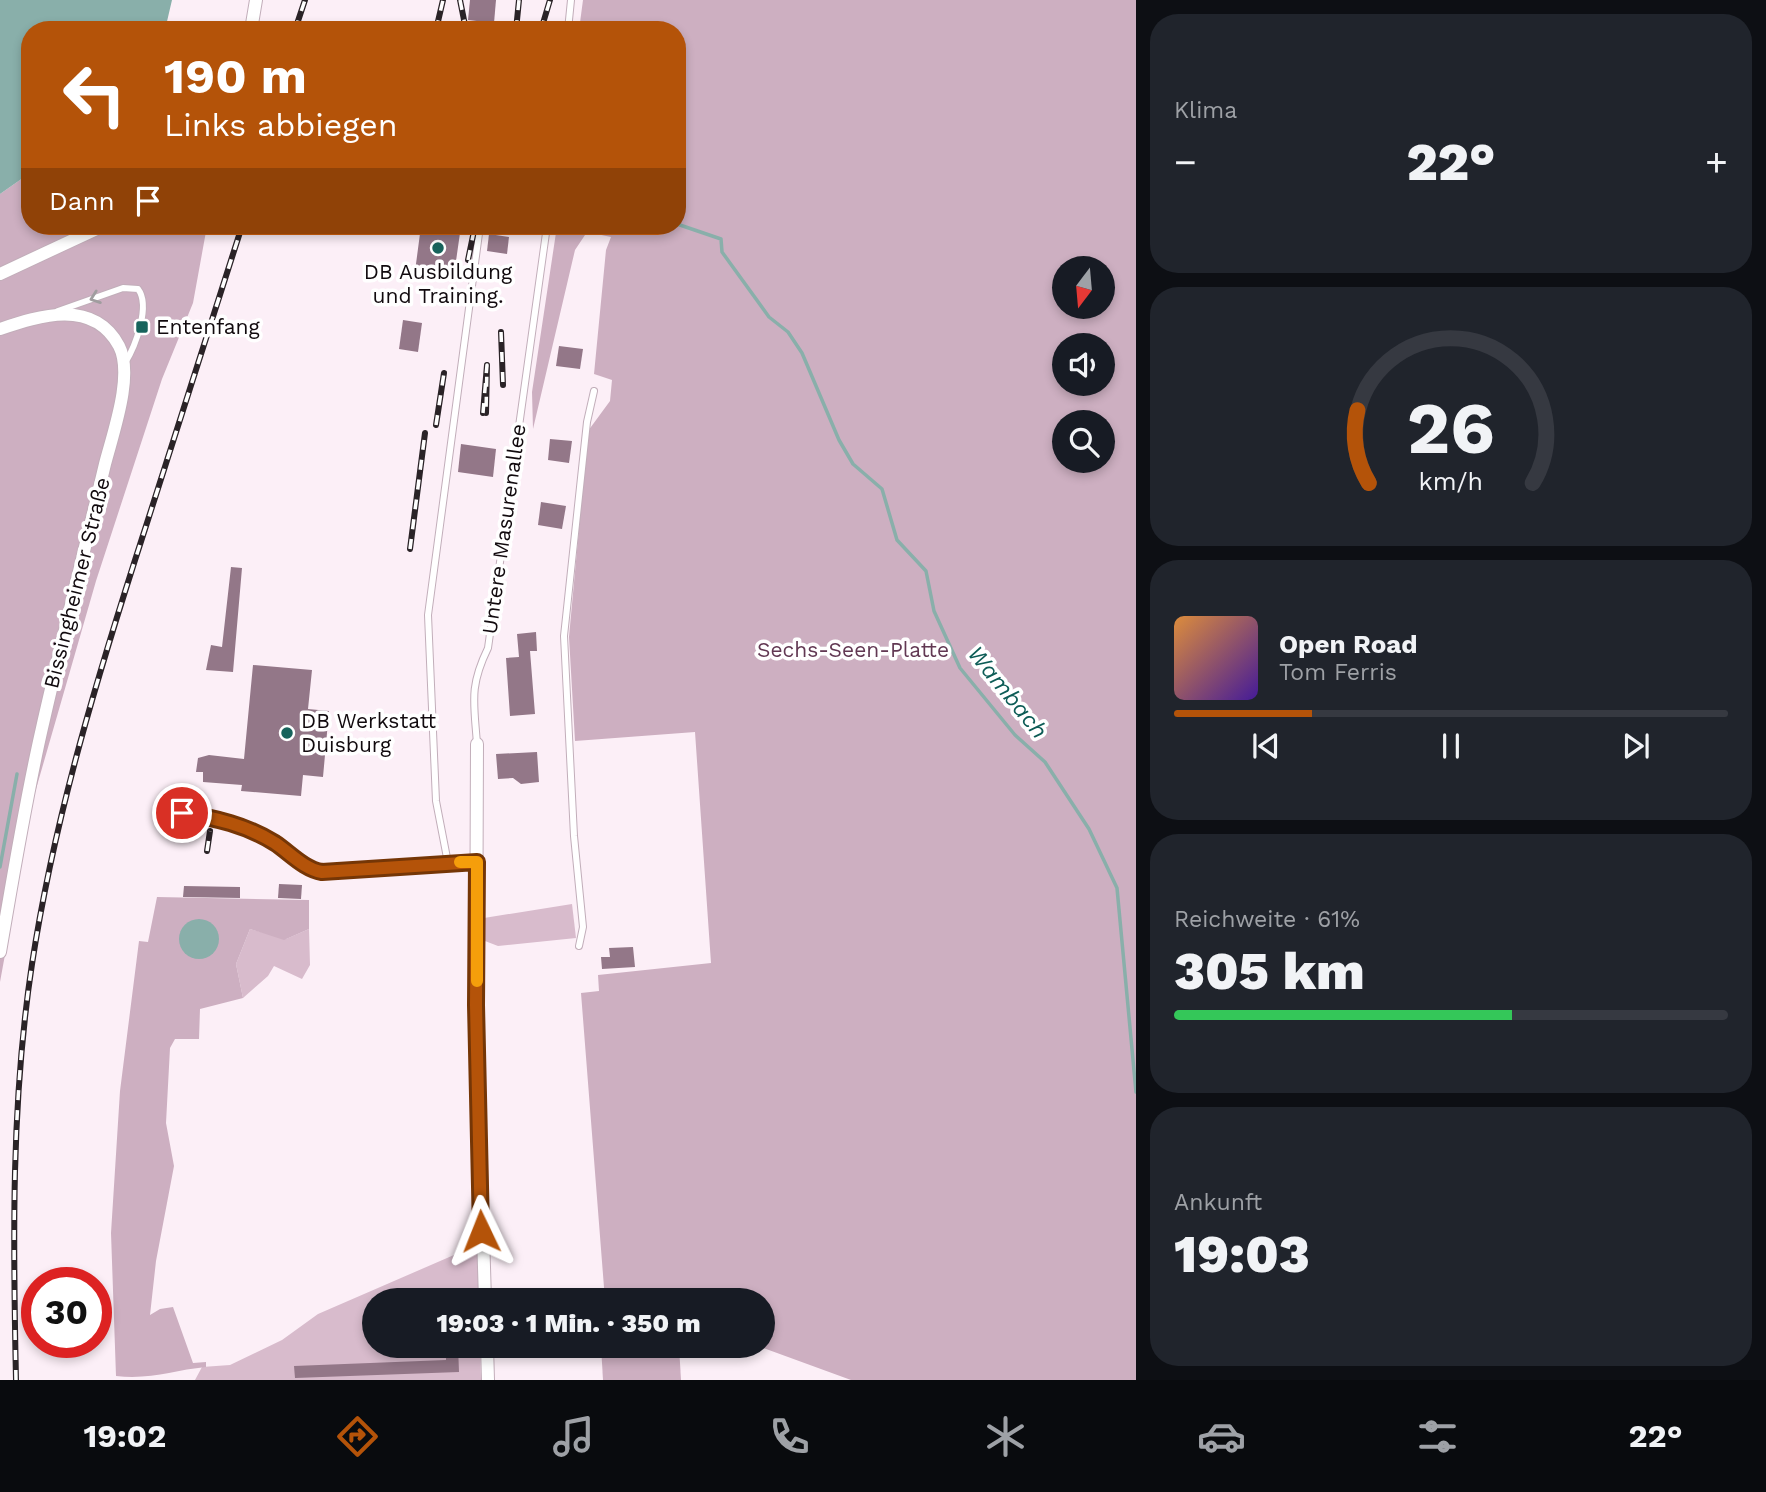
<!DOCTYPE html>
<html lang="de">
<head>
<meta charset="utf-8">
<style>
	body { margin:0; font-family:"Work Sans",sans-serif; background:#20242c; color:#f1f3f6; height:100vh; display:flex; flex-direction:column; font-size:26px; white-space:nowrap }
	* { box-sizing:border-box; margin:0 }
	p { font-size:23px; color:#9ea1a6 }
	.icon { flex:none; width:38px; height:38px; fill:none; stroke:currentColor; stroke-width:2; stroke-linecap:round; stroke-linejoin:round }
	.map { position:relative; flex:1; overflow:hidden }
	.drawer { display:flex; flex-direction:column; gap:14px; padding:14px; background:#0d0f14; width:630px }
	.drawer>* { flex:none }
	.hud { position:absolute; left:21px; top:21px; width:665px; height:214px; border-radius:28px; box-shadow:0 4px 10px #0003; background:#b45309; color:#fff; overflow:hidden }
	.needle { width:46px; rotate:196deg }
	.tools { position:absolute; left:1052px; top:256px; display:grid; gap:14px }
	.tools a { display:grid; place-items:center; width:63px; height:63px; border-radius:50%; background:#171b24; box-shadow:0 4px 10px #0003; font-size:35px }
	.speed { position:absolute; left:21px; top:1267px; display:flex; gap:14px; font-size:35px; font-weight:700; text-align:center }
	.speed>* { display:grid; place-content:center; width:91px; height:91px; border-radius:50%; background:#171b24; box-shadow:0 4px 10px #0003; line-height:1 }
	.speed .limit { border:10px solid #d22; background:#fff; color:#111 }
	.pin { position:absolute; display:grid; place-items:center; width:60px; height:60px; color:#fff; margin:-30px; border:4px solid #fff; border-radius:50%; box-shadow:0 2px 7px #0007 }
	.me { position:absolute; width:77px; margin:-38px; rotate:358deg; stroke-linejoin:round; filter:drop-shadow(0 0 5px #0008) }
	.turn { display:flex; align-items:center; gap:24px; height:147px; padding:0 28px; font-size:32px }
	.turn .icon { width:91px; height:91px; stroke-width:2.5 }
	.turn b { display:block; font-size:49px; line-height:60px }
	.then { display:flex; align-items:center; height:66px; padding:0 28px; background:#0003; gap:14px; font-size:26px }
	.big { font-size:52px; font-weight:800; line-height:1.1 }
	.drawer .tile { flex:1; display:flex; flex-direction:column; justify-content:center; gap:10px; min-width:0; padding:0 24px; border-radius:28px; background:#20242c }
	.drawer .dial { align-items:center; gap:0 }
	.dial svg { height:182px; overflow:visible; fill:none; stroke:#363941; stroke-width:7; stroke-linecap:round; text-anchor:middle }
	.dial text { fill:#f1f3f6; stroke:none }
	.song { display:flex; align-items:center; gap:21px }
	.cover { width:84px; height:84px; border-radius:10px; background:linear-gradient(135deg,hsl(30 70% 55%),hsl(260 70% 35%)) }
	.played { height:7px; border-radius:4px; background:linear-gradient(90deg,#b45309 25%,#363941 25%) }
	.keys { display:flex; justify-content:space-around; direction:ltr }
	.heat { display:flex; justify-content:space-between; align-items:center; font-size:38px; direction:ltr }
	.charge { height:10px; border-radius:5px; background:linear-gradient(90deg,#34c759 61%,#363941 0) }
	.trip { position:absolute; left:362px; top:1288px; width:413px; height:70px; border-radius:35px; background:#171b24; box-shadow:0 4px 10px #0003; font-weight:800; line-height:70px; text-align:center }
	.dock { display:flex; height:112px; justify-content:space-around; align-items:center; background:#090b0e; color:#9ea1a6 }
	.dock .icon { width:49px; height:49px }
	.dock .selected { color:#b45309 }
	.dock b { font-size:32px; color:#f1f3f6 }
	main { display:flex; flex:1; min-height:0 }
	.map>svg:first-child { display:block }
	.green { fill:#d8bbcc }
	.forest { fill:#cdafc1; fill-rule:evenodd }
	.water { fill:#89afaa }
	.lines { fill:none; stroke-linecap:round; stroke-linejoin:round }
	.stream { stroke:#89afaa; stroke-width:3.5 }
	.building { fill:#937788 }
	.lane-casing { stroke:#c2aeba; stroke-width:8 }
	.street-casing { stroke:#c2aeba; stroke-width:14 }
	.lane { stroke:#fff; stroke-width:6 }
	.street { stroke:#fff; stroke-width:12 }
	.rail-casing { stroke:#2a2327; stroke-width:6 }
	.rail { stroke:#fff; stroke-width:3.5; stroke-dasharray:10; stroke-linecap:butt }
	.oneway { stroke:#a09d9f }
	.route-casing { stroke:#753606; stroke-width:18 }
	.route { stroke:#b45309; stroke-width:12 }
	.slow { stroke:#f59e0b; stroke-width:12 }
	.poi-dot { fill:#17635c; stroke:#fff; stroke-width:2.5 }
	.labels { text-anchor:middle; stroke-width:7; stroke-linejoin:round; paint-order:stroke }
	.poi-label { font-size:21px; fill:#110a0e; stroke:#fff; text-anchor:start }
	.street-label { font-size:21px; fill:#110a0e; stroke:#fff }
	.park-label { font-size:21px; fill:#623853; stroke:#fff }
	.water-label { font-size:23px; font-style:italic; fill:#0d5c56; stroke:#fff }
</style>
</head>
<body>
<main>
<div class="map">
<svg width="1136" height="1380" viewBox="0 0 1136 1380">
	<rect width="100%" height="100%" fill="#fceff7"/>
	<g class="green">
		<path d="M 572,904 L 576,938 L 498,946 L 485,941 L 484,918 Z"/>
		<path d="M 250,929 L 286,939 L 309,929 L 310,965 L 302,979 L 274,966 L 268,976 L 243,998 L 236,964 Z"/>
		<path d="M 477,1245 L 479,1300 L 374,1300 L 374,1346 L 480,1346 L 481,1380 L 195,1380 L 202,1367 L 230,1365 L 282,1340 L 318,1314 Z"/>
	</g>
	<g class="forest">
		<path d="M 583,0 L 1136,0 L 1136,1380 L 851,1380 L 758,1346 L 763,1346 L 763,1300 L 605,1300 L 581,993 L 599,991 L 598,975 L 711,963 L 695,732 L 575,741 L 569,637 L 588,431 L 610,401 L 612,380 L 594,374 L 606,250 L 611,237 L 587,232 L 575,250 L 533,429 L 532,392 L 557,226 L 677,226 L 677,30 L 579,30 ZM 1064,268 L 1102,268 L 1102,306 L 1064,306 ZM 1064,345 L 1102,345 L 1102,383 L 1064,383 ZM 1064,422 L 1102,422 L 1102,460 L 1064,460 Z"/>
		<path d="M 30,173 L 30,226 L 207,226 L 193,303 L 162,379 L 96,581 L 34,796 L 0,982 L 0,194 Z"/>
		<path d="M 157,897 L 309,900 L 309,929 L 284,940 L 250,929 L 236,964 L 243,998 L 200,1009 L 199,1039 L 175,1039 L 170,1048 L 166,1123 L 174,1166 L 156,1261 L 150,1315 L 160,1309 L 173,1307 L 193,1363 L 206,1362 L 206,1367 C 174,1370 151,1380 116,1376 L 111,1233 L 120,1091 L 139,941 L 148,942 Z"/>
		<path d="M 601,1346 L 679,1346 L 681,1380 L 603,1380 Z"/>
	</g>
	<g class="water">
		<path d="M 0,0 L 172,0 L 165,30 L 30,30 L 30,173 L 0,194 Z"/>
		<circle cx="199" cy="939" r="20"/>
	</g>
	<g class="lines">
		<g class="stream">
			<path d="M 677,224 L 721,239 L 722,252 L 769,317 L 788,332 L 802,353 L 839,440 L 853,464 L 882,489 L 897,540 L 926,571 L 934,611 L 960,668 L 1015,735 L 1045,762 L 1089,829 L 1117,888 L 1136,1092"/>
			<path d="M 0,867 L 17,774"/>
		</g>
	</g>
	<g class="building">
		<path d="M 470,0 L 496,0 L 494,23 L 468,20 Z"/>
		<path d="M 421,226 L 461,226 L 454,275 L 426,271 L 425,280 L 414,279 Z"/>
		<path d="M 489,234 L 509,237 L 507,254 L 487,251 Z"/>
		<path d="M 403,320 L 422,323 L 418,352 L 399,349 Z"/>
		<path d="M 559,346 L 583,349 L 580,369 L 556,366 Z"/>
		<path d="M 550,439 L 572,441 L 569,463 L 548,460 Z"/>
		<path d="M 461,444 L 496,449 L 493,477 L 458,472 Z"/>
		<path d="M 541,502 L 566,506 L 562,529 L 538,525 Z"/>
		<path d="M 231,567 L 242,568 L 233,672 L 206,670 L 211,645 L 222,647 Z"/>
		<path d="M 536,632 L 537,651 L 530,651 L 535,714 L 510,716 L 506,658 L 519,657 L 517,634 Z"/>
		<path d="M 253,665 L 312,670 L 308,709 L 329,711 L 323,777 L 303,775 L 301,796 L 241,791 L 242,785 L 203,782 L 203,772 L 196,772 L 198,758 L 209,755 L 244,759 Z"/>
		<path d="M 537,752 L 539,782 L 521,784 L 513,778 L 498,779 L 496,754 Z"/>
		<path d="M 279,884 L 302,885 L 301,899 L 278,898 Z"/>
		<path d="M 184,886 L 240,887 L 240,898 L 183,897 Z"/>
		<path d="M 633,947 L 635,967 L 602,969 L 601,957 L 610,957 L 609,948 Z"/>
		<path d="M 446,1346 L 458,1346 L 459,1372 L 295,1378 L 294,1366 L 446,1360 Z"/>
	</g>
	<g class="lines">
		<g class="lane-casing">
			<g id="lane">
				<path d="M 568,30 L 571,0"/>
				<path d="M 58,311 L 123,288 L 138,289 C 151,306 135,347 125,363"/>
				<path d="M 477,744 C 474,702 469,687 488,648 L 547,226"/>
				<path d="M 182,813 C 216,818 246,825 275,843 C 290,853 304,869 322,872 L 477,862"/>
				<path d="M 448,863 L 436,801 L 428,615 L 480,226"/>
				<path d="M 579,946 L 583,927 L 574,836 L 564,636 L 587,422 L 594,391"/>
			</g>
		</g>
		<g class="street-casing">
			<g id="street">
				<path d="M 251,30 L 256,0"/>
				<path d="M 0,274 L 103,226"/>
				<path d="M 0,329 C 39,316 93,298 119,346 C 134,375 113,433 105,464 C 84,552 62,640 42,728 C 25,802 13,877 0,952"/>
				<path d="M 477,744 L 476,1005 L 485,1300"/>
				<path d="M 487,1346 L 488,1380"/>
			</g>
		</g>
		<use href="#lane" class="lane"/>
		<use href="#street" class="street"/>
		<g class="rail-casing">
			<g id="rail">
				<path d="M 460,0 L 466,30"/>
				<path d="M 295,30 L 305,0"/>
				<path d="M 436,30 L 443,0"/>
				<path d="M 516,30 L 519,0"/>
				<path d="M 541,30 L 550,0"/>
				<path d="M 468,260 L 475,226"/>
				<path d="M 501,332 L 503,385"/>
				<path d="M 483,413 L 487,365 L 486,413"/>
				<path d="M 436,425 L 444,373"/>
				<path d="M 410,549 L 425,433"/>
				<path d="M 207,851 L 210,831"/>
				<path d="M 16,1380 C 13,1241 11,1102 32,964 C 55,814 99,671 146,526 C 178,426 210,326 242,226"/>
			</g>
		</g>
		<use href="#rail" class="rail"/>
	</g>
	<defs><path id="oneway-chevron" d="M-2-3.5L2.5 0L-2 3.5" fill="none" stroke-width="1.6" stroke-linecap="round" stroke-linejoin="round" transform="scale(1.75)"/></defs>
	<use class="oneway" href="#oneway-chevron" transform="translate(95 298) rotate(160)"/>
	<g class="lines">
		<g class="route-casing">
			<path id="route" d="M 182,813 C 216,818 246,825 275,843 C 290,853 304,869 322,872 L 477,862 L 476,1005 L 481,1231"/>
		</g>
		<use href="#route" class="route"/>
		<path class="slow" d="M 460,862 L 477,862 L 477,981"/>
	</g>
	<g class="poi-dot">
		<circle cx="438" cy="248" r="7"/>
		<rect x="135" y="320" width="14" height="14" rx="3.5"/>
		<circle cx="287" cy="733" r="7"/>
	</g>
	<g class="labels">
		<g class="poi-label">
			<text x="438" y="279" text-anchor="middle">DB Ausbildung<tspan x="438" dy="24">und Training.</tspan></text>
			<text x="156" y="334">Entenfang</text>
			<text x="301" y="728">DB Werkstatt<tspan x="301" dy="24">Duisburg</tspan></text>
		</g>
		<g class="street-label">
			<text transform="translate(504 529) rotate(-82)" y="7">Untere Masurenallee</text>
			<text transform="translate(77 583) rotate(-76)" y="7">Bissingheimer Straße</text>
		</g>
		<g class="park-label">
			<text x="853" y="657">Sechs-Seen-Platte</text>
		</g>
		<g class="water-label">
			<text transform="translate(1008 692) rotate(51)" y="8">Wambach</text>
		</g>
	</g>
</svg>
<div class="tools">
<a><svg class="needle" viewBox="-14 -14 28 28"><path d="M0-13l5 13h-10z" fill="#e53935"/><path d="M0 13l5-13h-10z" fill="#9ea1a6"/></svg></a>
<a><svg class="icon" aria-label="sound" viewBox="0 0 24 24"><path d="M4 9h4l5-4v14l-5-4H4zM17 9q2 3 0 6"/></svg></a>
<a><svg class="icon" aria-label="search" viewBox="0 0 24 24"><circle cx="10" cy="10" r="6"/><path d="M15 15l6 6"/></svg></a>
</div>
<div class="speed"><div class="limit">30</div></div>
<div class="pin" style="left:182px;top:813px;background:#d93025"><svg class="icon" aria-label="arrive" viewBox="0 0 24 24"><path d="M6 21V4h12l-3 4 3 4H6"/></svg></div>
<svg class="me" style="left:481px;top:1231px" viewBox="-20 -20 40 40"><path d="M0-17L14 15 0 8-14 15z" fill="#b45309" stroke="#fff" stroke-width="4"/></svg>
<div class="trip">19:03 · 1 Min. · 350 m</div>
<div class="hud">
<div class="turn"><svg class="icon" aria-label="left" viewBox="0 0 24 24"><path d="M17 20v-9H6M10 6l-5 5 5 5"/></svg><div><b>190 m</b>Links abbiegen</div></div>
<div class="then">Dann<svg class="icon" aria-label="arrive" viewBox="0 0 24 24"><path d="M6 21V4h12l-3 4 3 4H6"/></svg></div>
</div>
</div>
<section class="drawer">
<div class="tile"><p>Klima</p>
<div class="heat"><a>−</a><b class="big">22°</b><a>+</a></div>
</div>
<div class="tile dial"><svg viewBox="0 0 100 80">
<path d="M14 69A42 42 0 1 1 86 69"/>
<path d="M14 69A42 42 0 0 1 9 37" stroke="#b45309"/>
<text x="50" y="56" font-size="32" font-weight="700">26</text>
<text x="50" y="72" font-size="11">km/h</text>
</svg></div>
<div class="tile">
<div class="song"><i class="cover"></i><div><b>Open Road</b><p>Tom Ferris</p></div></div>
<div class="played"></div>
<div class="keys"><svg class="icon" aria-label="previous" viewBox="0 0 24 24"><path d="M18 5L8 12l10 7zM5 5v14"/></svg><svg class="icon" aria-label="pause" viewBox="0 0 24 24"><path d="M8 5v14M16 5v14"/></svg><svg class="icon" aria-label="next" viewBox="0 0 24 24"><path d="M6 5l10 7-10 7zM19 5v14"/></svg></div>
</div>
<div class="tile"><p>Reichweite · 61%</p><b class="big">305 km</b><div class="charge"></div></div>
<div class="tile"><p>Ankunft</p><b class="big">19:03</b></div>
</section>
</main>
<nav class="dock">
<b>19:02</b>
<svg class="icon selected" aria-label="directions" viewBox="0 0 24 24"><path d="M12 3l9 9-9 9-9-9zM9 14v-3h6M13 9l2 2-2 2"/></svg>
<svg class="icon" aria-label="music" viewBox="0 0 24 24"><path d="M9 18V5l10-2v13"/><circle cx="6" cy="18" r="3"/><circle cx="16" cy="16" r="3"/></svg>
<svg class="icon" aria-label="phone" viewBox="0 0 24 24"><path d="M5 4h4l2 5-3 2q2 4 5 5l2-3 5 2v4C11 20 4 13 5 4z"/></svg>
<svg class="icon" aria-label="climate" viewBox="0 0 24 24"><path d="M12 3v18M4 7l16 10M4 17L20 7"/></svg>
<svg class="icon" aria-label="car" viewBox="0 0 24 24"><path d="M5 17H2v-5l4-1 3-4h7l3 4 3 1v5h-3M9 17h6M6 11h13"/><circle cx="7" cy="17" r="2"/><circle cx="17" cy="17" r="2"/></svg>
<svg class="icon" aria-label="filters" viewBox="0 0 24 24"><path d="M4 7h16M4 17h16"/><circle cx="9" cy="7" r="2"/><circle cx="15" cy="17" r="2"/></svg>
<b>22°</b>
</nav>
</body>
</html>
